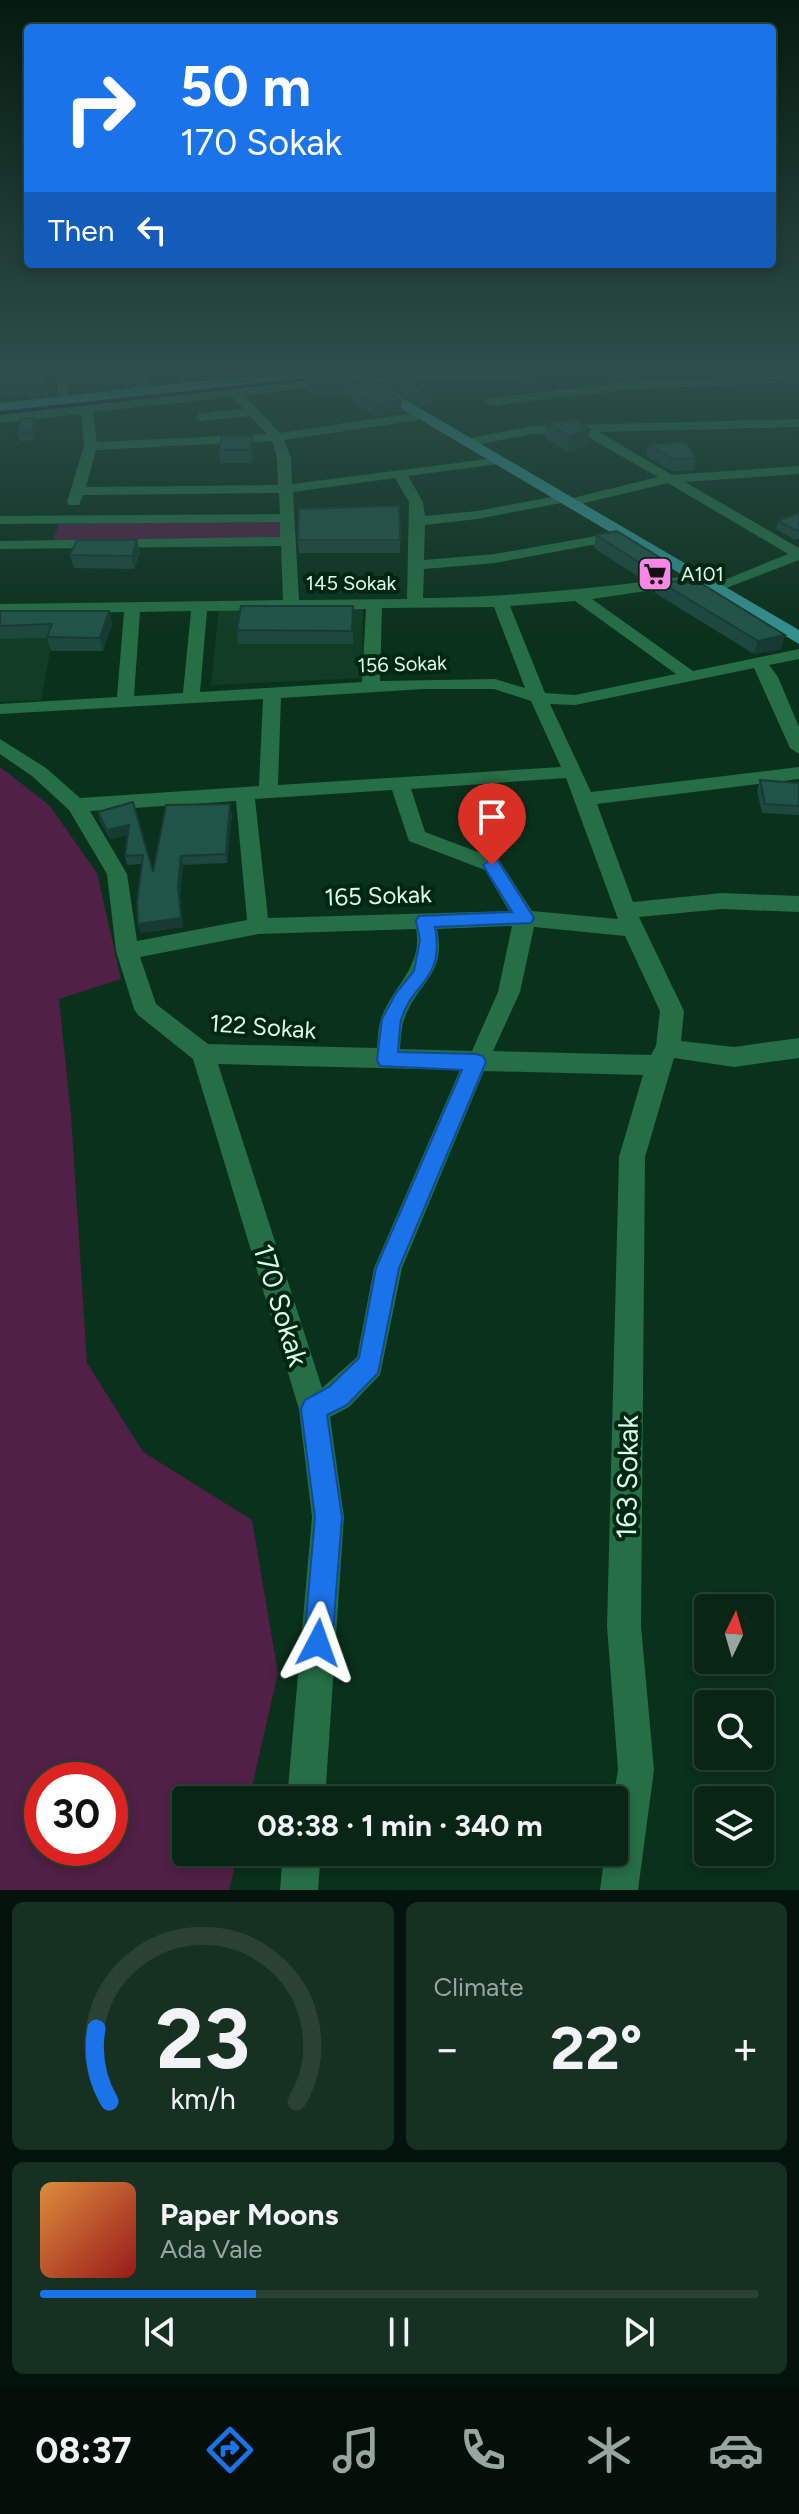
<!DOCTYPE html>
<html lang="en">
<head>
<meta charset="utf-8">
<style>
	body { margin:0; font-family:Figtree,sans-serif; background:#163122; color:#f1f3f6; height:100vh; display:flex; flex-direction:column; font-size:30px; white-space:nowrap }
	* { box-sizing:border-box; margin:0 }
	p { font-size:26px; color:#98a5a0 }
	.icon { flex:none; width:44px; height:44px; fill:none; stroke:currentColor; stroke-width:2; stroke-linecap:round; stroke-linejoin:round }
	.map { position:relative; height:1890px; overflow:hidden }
	.drawer { display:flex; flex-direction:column; gap:12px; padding:12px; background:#04140c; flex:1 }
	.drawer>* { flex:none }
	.banner { position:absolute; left:24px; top:24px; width:752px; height:244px; border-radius:8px; box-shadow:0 4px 12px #0003,0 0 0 2px #294234; background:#1a73e8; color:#fff; overflow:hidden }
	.needle { width:52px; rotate:5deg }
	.buttons { position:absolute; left:694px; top:1594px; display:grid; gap:16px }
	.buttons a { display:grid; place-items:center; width:80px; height:80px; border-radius:8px; background:#082515; box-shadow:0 4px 12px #0003,0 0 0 2px #294234; font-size:40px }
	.speed { position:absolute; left:24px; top:1762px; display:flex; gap:16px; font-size:40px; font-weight:700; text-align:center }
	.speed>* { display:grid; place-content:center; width:104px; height:104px; border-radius:50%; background:#082515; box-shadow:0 4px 12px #0003,0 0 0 2px #294234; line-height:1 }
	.speed .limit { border:12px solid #d22; background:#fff; color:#111 }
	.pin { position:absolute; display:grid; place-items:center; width:68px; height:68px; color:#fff; margin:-82px -34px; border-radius:50% 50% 50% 0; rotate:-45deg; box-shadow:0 0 8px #0007 }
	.pin .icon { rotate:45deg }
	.me { position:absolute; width:88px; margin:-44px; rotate:4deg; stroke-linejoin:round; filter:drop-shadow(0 0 6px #0008) }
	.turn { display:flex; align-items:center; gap:28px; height:168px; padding:0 24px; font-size:36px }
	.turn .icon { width:104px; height:104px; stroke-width:2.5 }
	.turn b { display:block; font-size:56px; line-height:68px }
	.then { display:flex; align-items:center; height:76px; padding:0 24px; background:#0003; gap:16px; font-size:30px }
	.big { font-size:60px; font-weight:700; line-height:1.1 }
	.drawer .tile { flex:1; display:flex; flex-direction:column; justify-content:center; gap:12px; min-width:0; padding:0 28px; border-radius:12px; background:#163122 }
	.drawer .dial { align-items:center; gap:0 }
	.dial svg { height:208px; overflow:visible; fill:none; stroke:#294234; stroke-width:7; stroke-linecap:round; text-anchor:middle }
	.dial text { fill:#f1f3f6; stroke:none }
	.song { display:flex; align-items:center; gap:24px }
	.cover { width:96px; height:96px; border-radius:12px; background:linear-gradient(135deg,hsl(30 70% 55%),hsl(0 70% 35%)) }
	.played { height:8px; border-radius:4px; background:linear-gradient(90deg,#1a73e8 30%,#294234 30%) }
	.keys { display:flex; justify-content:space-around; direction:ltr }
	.heat { display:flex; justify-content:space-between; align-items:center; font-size:44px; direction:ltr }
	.drawer .tiles { flex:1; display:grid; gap:12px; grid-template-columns:1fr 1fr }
	.tile:last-child { grid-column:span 2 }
	.trip { position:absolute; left:172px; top:1786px; width:456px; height:80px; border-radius:8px; background:#082515; box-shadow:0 4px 12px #0003,0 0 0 2px #294234; font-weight:700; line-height:80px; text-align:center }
	.tab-bar { display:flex; height:128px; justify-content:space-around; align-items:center; background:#030f08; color:#98a5a0 }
	.tab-bar .icon { width:56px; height:56px }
	.tab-bar .on { color:#1a73e8 }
	.tab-bar b { font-size:36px; color:#f1f3f6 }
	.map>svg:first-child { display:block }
	.built { fill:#113d25 }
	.green { fill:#502046; fill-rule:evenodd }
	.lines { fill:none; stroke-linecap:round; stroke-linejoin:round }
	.canal { fill:#0f0b45; fill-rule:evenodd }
	.minor { fill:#256e46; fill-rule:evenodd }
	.major { fill:#32918f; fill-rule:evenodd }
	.wall { fill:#1c483e }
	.shaded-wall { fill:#173b32 }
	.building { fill:#215448; stroke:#173b32; stroke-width:2 }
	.route { fill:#1a73e8; stroke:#114b97; stroke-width:2 }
	.labels { text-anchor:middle; stroke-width:8; stroke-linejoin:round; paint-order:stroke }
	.far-poi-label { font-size:20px; fill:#d8fce4; stroke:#002713; text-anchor:start }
	.far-street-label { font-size:20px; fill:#d8fce4; stroke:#002713 }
	.street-label { font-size:24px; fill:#d8fce4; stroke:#002713 }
	.near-street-label { font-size:28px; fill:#d8fce4; stroke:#002713 }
</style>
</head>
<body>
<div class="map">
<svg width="799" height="1890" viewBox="0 0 799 1890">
	<rect width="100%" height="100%" fill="#0a311c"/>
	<g class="built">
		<path d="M 66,372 L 135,372 L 133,383 L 68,390 Z"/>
		<path d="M 363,607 L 362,678 L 211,685 L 219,609 Z"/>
		<path d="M 57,614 L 41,700 L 0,702 L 0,616 Z"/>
	</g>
	<g class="green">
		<path d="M 289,518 L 290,541 L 53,540 L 59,524 L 86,524 L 88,519 Z"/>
		<path d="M 0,767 L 49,805 L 97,873 L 121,979 L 59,999 L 71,1115 L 87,1363 L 143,1452 L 252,1520 L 278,1673 L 249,1800 L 186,1800 L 186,1852 L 238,1852 L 229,1890 L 0,1890 ZM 42,1780 L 110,1780 L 110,1848 L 42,1848 Z"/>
	</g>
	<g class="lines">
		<path class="canal" d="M 316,375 L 320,376 L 320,380 L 0,416 L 0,410 Z"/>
		<g class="minor">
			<path d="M 56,372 L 68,372 L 67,398 L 57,395 Z"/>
			<path d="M 138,372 L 150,372 L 146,390 L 136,387 Z"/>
			<path d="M 467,372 L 591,372 L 585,376 L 371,383 L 365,379 L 371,375 Z"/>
			<path d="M 799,374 L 799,382 L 624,390 L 491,406 L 485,402 L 491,398 L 624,382 Z"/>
			<path d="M 359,375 L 363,376 L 363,382 L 244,395 L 280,433 L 420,412 L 426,416 L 420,420 L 284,440 L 291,458 L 292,484 L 503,457 L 503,463 L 498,464 L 408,476 L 423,502 L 425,516 L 477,511 L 562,495 L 569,499 L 658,477 L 581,433 L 532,434 L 466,447 L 459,443 L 461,440 L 532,426 L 799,419 L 799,427 L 599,432 L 672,475 L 799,466 L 799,474 L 685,482 L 799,548 L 799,560 L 721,590 L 715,592 L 707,587 L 788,554 L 668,483 L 568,507 L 561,503 L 477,519 L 425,525 L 424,560 L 495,554 L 624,531 L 631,535 L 624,539 L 495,563 L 424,569 L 423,598 C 517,597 609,587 702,574 L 707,576 L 707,582 L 592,599 L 693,671 L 799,649 L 799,659 L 769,665 L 778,677 L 799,727 L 799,754 L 790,748 L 754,668 L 575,705 L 550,704 L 591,792 L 799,767 L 799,779 L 597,804 L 633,902 L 722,893 L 799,896 L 799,912 L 722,909 L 639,917 L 684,1011 L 681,1041 L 734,1047 L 799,1038 L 799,1058 L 734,1067 L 674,1058 L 645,1157 L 641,1626 L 654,1770 L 638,1890 L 600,1890 L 605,1852 L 614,1852 L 613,1800 L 618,1770 L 607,1626 L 619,1157 L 643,1075 L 484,1071 L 402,1268 L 380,1375 L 349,1407 L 330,1417 L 344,1517 L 325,1800 L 287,1800 L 312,1517 L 299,1409 L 193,1059 L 138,1015 L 134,1009 L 116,951 L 107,874 L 69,810 L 32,776 L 0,754 L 0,739 L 46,768 L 80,798 L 259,786 L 263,699 L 0,714 L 0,704 L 117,697 L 124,612 L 0,614 L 0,604 L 283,600 L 281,546 L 0,549 L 0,541 L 280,537 L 280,522 L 0,524 L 0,516 L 280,514 L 279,493 L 83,495 L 79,505 L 69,505 L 67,502 L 84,446 L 81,414 L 0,423 L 0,415 ZM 232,397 L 244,409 L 201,413 L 195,417 L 201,421 L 250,416 L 267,434 L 97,442 L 93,412 ZM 272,441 L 277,458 L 278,485 L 86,487 L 96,450 ZM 395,478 L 409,502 L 407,599 L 299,600 L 293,492 ZM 575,601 L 676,674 L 575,695 L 545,693 L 510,606 ZM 494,607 L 525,688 L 495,679 L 380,681 L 382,608 ZM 366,609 L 362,682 L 200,692 L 207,611 ZM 191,611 L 183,693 L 134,696 L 140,612 ZM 424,689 L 494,689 L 531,701 L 561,767 L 278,785 L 281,698 ZM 566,778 L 618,919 L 532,911 L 499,860 L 425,832 L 411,789 ZM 392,790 L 409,841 L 485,870 L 509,911 L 268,918 L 255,799 ZM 236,801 L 247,920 L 137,941 L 127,874 L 90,811 ZM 512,926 L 498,992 L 472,1051 L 400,1049 C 401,1039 401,1026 405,1017 C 418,982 447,974 437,929 ZM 534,927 L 625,936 L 660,1011 L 656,1046 L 651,1055 L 493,1051 L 520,992 ZM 416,929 C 423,966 394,985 382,1016 C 378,1026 378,1038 377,1048 L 208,1044 L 156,1004 L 140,957 L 258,934 ZM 218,1064 L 460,1070 L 374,1268 L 357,1357 L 322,1388 Z"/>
			<path d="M 283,1852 L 321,1852 L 318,1890 L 280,1890 Z"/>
		</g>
		<g class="major">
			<path d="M 283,372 L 332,372 L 325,376 L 0,411 L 0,403 Z"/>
			<path d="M 340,372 L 358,372 L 799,630 L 799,644 Z"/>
		</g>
	</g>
	<g class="wall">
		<path d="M 734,372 L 752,372 L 735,374 Z"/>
		<path d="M 387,378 L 399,378 L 431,404 L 422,406 L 387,385 Z"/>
		<path d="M 343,385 L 401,411 L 375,416 L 344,396 Z"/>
		<path d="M 546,422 L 590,430 L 588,445 L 567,452 L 545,438 Z"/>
		<path d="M 37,426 L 34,440 L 19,441 L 17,433 Z"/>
		<path d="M 253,436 L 254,448 L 252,463 L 220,463 L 219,450 Z"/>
		<path d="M 648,444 L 696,458 L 694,470 L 672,471 L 646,456 Z"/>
		<path d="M 799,513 L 799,538 L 795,540 L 776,529 L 778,521 Z"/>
		<path d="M 596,535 L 667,562 L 664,575 L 642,579 L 594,548 Z"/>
		<path d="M 298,540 L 400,540 L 400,553 L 299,553 Z"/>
		<path d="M 140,553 L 134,569 L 74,568 L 70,555 Z"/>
		<path d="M 657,580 L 781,649 L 754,654 L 655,593 Z"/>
		<path d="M 353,606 L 353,644 L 238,644 L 237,630 Z"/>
		<path d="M 0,611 L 109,611 L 112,624 L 103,651 L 51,651 L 47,638 L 0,639 Z"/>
		<path d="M 760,780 L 799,783 L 799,815 L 762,813 L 757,790 Z"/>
		<path d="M 133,802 L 153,872 L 232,814 L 227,863 L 183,865 L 180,896 L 183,927 L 141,933 L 138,924 L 142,864 L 127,865 L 125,856 L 128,835 L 110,839 L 100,821 L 98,812 Z"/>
	</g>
	<g class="shaded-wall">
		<path d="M 45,372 L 47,372 L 48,394 L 3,398 L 0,389 Z"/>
		<path d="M 343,380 L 343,394 L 310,397 L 309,383 Z"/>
		<path d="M 431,397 L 431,404 L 422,406 L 423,399 Z"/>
		<path d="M 401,400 L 401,411 L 375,416 L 374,404 Z"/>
		<path d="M 35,418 L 37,426 L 34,440 L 32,432 Z"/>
		<path d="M 590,430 L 588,445 L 567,452 L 568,436 Z"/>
		<path d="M 253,436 L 254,448 L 252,463 L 250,450 Z"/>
		<path d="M 137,540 L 140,553 L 134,569 L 132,556 Z"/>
		<path d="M 667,562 L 664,575 L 642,579 L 645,566 Z"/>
		<path d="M 109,611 L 112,624 L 103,651 L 100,638 Z"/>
		<path d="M 785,635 L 781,649 L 754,654 L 758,641 Z"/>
		<path d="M 230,804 L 232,814 L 227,863 L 226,854 Z"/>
		<path d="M 129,825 L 132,834 L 110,839 L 107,830 Z"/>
		<path d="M 181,856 L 183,865 L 180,896 L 183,927 L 141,933 L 138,924 L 178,887 Z"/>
	</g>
	<g class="building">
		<path d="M 0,372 L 45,372 L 46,385 L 0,389 Z"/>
		<path d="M 339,374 L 343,380 L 309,383 L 309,377 Z"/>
		<path d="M 364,378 L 401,400 L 374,404 L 343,385 Z"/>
		<path d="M 387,378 L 399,378 L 431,397 L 423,399 Z"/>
		<path d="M 35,418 L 32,432 L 17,433 L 21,419 Z"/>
		<path d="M 575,420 L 590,430 L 568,436 L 546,422 Z"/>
		<path d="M 222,436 L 253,436 L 250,450 L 219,450 Z"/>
		<path d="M 686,442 L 696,458 L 674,459 L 648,444 Z"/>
		<path d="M 399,506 L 400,540 L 298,540 L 299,509 Z"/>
		<path d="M 799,513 L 799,531 L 798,531 L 778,521 Z"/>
		<path d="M 617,531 L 667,562 L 645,566 L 596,535 Z"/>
		<path d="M 77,540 L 137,540 L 132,556 L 70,555 Z"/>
		<path d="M 657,580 L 702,584 L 785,635 L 758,641 Z"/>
		<path d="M 241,606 L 353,606 L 352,631 L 237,630 Z"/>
		<path d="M 0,611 L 109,611 L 100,638 L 47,637 L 52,624 L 0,626 Z"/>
		<path d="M 760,780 L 799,783 L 799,806 L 765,804 Z"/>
		<path d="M 133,802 L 153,872 L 166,805 L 230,804 L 226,854 L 181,856 L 178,887 L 181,918 L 138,924 L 137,903 L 143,855 L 125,856 L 129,825 L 107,830 L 98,812 Z"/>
	</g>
	<linearGradient id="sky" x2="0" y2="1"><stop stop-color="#061b0f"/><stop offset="0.58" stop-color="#2d4e4b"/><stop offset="1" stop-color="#2d4e4b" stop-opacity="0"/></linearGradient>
	<rect width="799" height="637" fill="url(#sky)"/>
	<path class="route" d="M 492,859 L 498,861 L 531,913 L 534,918 L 531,923 L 435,927 C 445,981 412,982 401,1020 C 399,1030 399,1042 398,1052 L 476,1054 L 483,1056 L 486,1062 L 399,1268 L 378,1373 L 347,1405 L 327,1415 L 342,1517 L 332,1643 L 328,1653 L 318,1657 L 308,1653 L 304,1643 L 315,1517 L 301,1409 L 305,1400 L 329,1387 L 359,1358 L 376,1268 L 462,1070 L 380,1066 L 377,1060 L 382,1019 L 396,993 L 414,971 L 420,940 L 416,921 L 419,916 L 512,912 L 483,865 Z"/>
	<defs>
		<g id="supermarket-square" transform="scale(1.8)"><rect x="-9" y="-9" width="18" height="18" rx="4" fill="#fc86e3" stroke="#002713"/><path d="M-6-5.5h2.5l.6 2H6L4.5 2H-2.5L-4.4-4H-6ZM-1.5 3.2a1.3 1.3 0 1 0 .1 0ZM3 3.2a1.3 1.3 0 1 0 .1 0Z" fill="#111"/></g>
	</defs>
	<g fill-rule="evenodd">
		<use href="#supermarket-square" x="655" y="574"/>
	</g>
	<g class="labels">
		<g class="far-poi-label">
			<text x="681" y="581">A101</text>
		</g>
		<g class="far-street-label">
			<text x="351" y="590">145 Sokak</text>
			<text transform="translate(402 664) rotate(-2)" y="7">156 Sokak</text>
		</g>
		<g class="street-label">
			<text transform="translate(378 896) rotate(-2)" y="8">165 Sokak</text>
			<text transform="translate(263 1027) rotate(4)" y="8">122 Sokak</text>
		</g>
		<g class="near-street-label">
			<text transform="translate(281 1305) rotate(73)" y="10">170 Sokak</text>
			<text transform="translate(627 1477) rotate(-89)" y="10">163 Sokak</text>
		</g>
	</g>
</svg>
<div class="buttons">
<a><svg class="needle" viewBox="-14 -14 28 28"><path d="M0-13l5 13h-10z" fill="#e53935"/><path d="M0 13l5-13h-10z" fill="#98a5a0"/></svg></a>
<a><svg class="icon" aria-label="search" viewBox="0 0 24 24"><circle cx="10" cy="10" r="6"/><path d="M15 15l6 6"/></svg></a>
<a><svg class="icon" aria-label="layers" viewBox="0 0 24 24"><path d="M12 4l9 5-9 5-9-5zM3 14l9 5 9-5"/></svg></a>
</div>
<div class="speed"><div class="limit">30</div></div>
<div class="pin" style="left:492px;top:865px;background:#d93025"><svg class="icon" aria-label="arrive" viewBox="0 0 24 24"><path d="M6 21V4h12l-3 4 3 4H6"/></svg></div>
<svg class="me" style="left:318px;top:1643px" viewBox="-20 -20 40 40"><path d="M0-17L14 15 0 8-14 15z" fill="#1a73e8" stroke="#fff" stroke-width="4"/></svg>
<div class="trip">08:38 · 1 min · 340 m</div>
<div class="banner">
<div class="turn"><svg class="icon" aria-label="right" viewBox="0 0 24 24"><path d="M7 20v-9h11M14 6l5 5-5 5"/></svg><div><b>50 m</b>170 Sokak</div></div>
<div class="then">Then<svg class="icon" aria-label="left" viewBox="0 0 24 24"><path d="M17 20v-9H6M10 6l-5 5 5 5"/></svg></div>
</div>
</div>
<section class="drawer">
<div class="tiles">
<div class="tile dial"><svg viewBox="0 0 100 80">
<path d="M14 69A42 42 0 1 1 86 69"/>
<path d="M14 69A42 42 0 0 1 9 41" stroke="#1a73e8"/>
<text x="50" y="56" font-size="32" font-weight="700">23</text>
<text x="50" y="72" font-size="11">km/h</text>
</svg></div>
<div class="tile"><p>Climate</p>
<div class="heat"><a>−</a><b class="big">22°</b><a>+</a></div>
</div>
<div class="tile">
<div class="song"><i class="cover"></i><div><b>Paper Moons</b><p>Ada Vale</p></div></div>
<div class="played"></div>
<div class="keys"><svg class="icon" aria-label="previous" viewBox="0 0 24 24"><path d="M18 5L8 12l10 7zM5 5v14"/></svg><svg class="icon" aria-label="pause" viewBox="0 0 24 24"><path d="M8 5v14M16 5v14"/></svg><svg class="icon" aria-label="next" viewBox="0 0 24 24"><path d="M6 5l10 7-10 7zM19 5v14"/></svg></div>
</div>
</div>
</section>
<nav class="tab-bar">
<b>08:37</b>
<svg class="icon on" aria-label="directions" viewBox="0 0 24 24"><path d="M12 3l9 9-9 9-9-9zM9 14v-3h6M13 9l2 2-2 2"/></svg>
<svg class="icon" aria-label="music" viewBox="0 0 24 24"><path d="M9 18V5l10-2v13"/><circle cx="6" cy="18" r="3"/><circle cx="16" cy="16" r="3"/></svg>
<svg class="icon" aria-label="phone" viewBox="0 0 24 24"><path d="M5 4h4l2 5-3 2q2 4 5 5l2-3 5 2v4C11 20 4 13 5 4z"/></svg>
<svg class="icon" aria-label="climate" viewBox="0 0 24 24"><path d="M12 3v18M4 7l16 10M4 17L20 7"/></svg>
<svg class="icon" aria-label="car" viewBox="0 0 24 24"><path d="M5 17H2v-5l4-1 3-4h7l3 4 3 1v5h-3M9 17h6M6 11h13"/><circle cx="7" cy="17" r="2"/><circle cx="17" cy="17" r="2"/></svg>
</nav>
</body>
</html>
